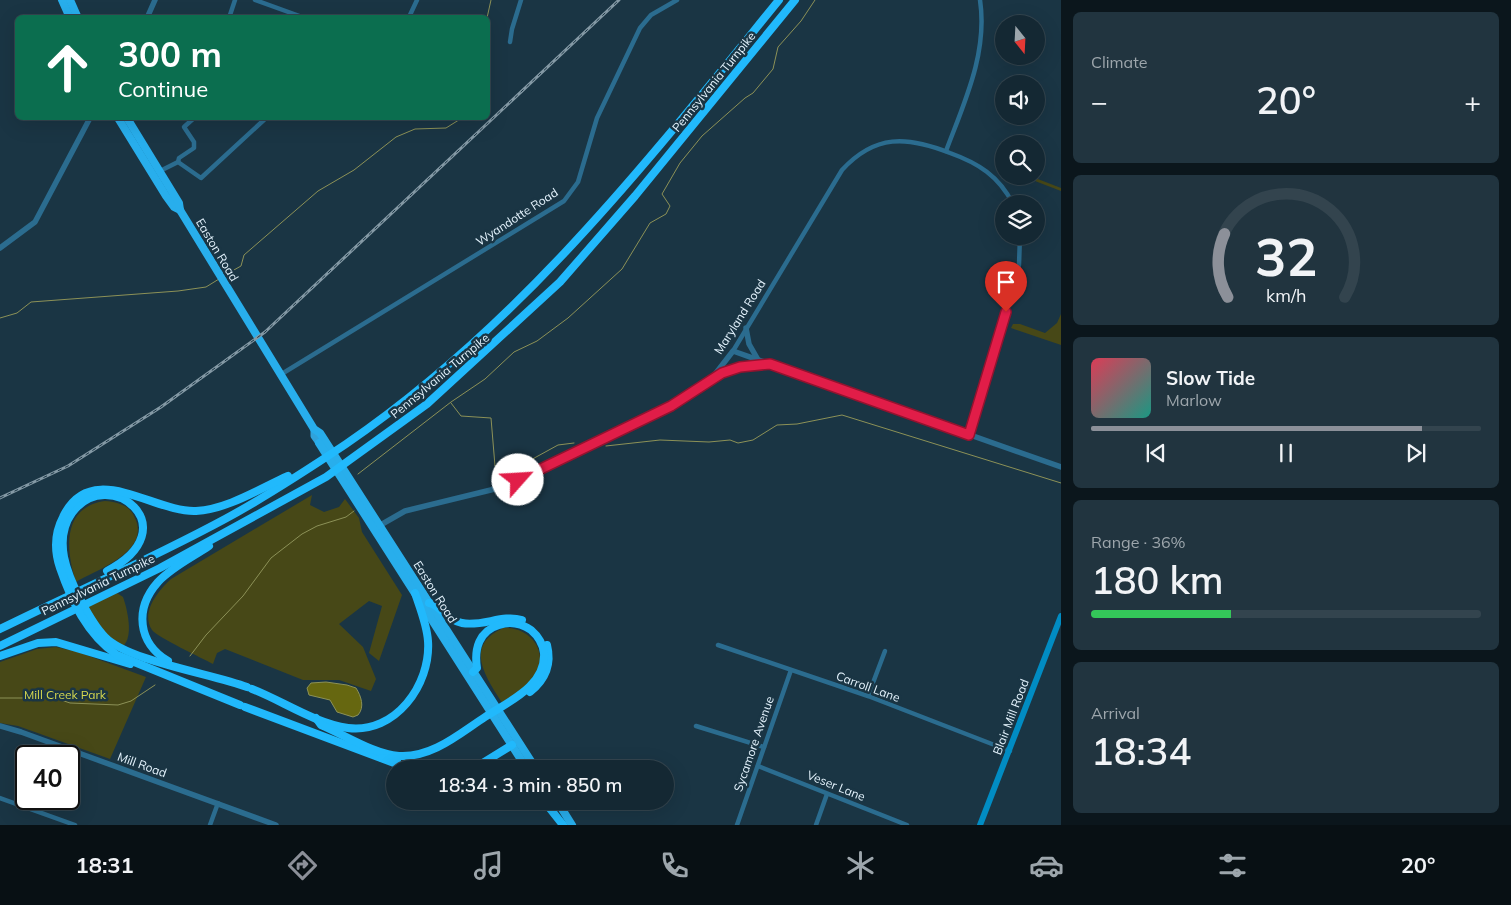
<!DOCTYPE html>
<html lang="en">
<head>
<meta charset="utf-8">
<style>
	body { margin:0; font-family:Mulish,sans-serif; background:#21343f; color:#f1f3f6; height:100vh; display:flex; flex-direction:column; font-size:19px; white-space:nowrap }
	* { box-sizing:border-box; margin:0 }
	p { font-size:16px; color:#9da6ac }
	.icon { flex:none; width:28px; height:28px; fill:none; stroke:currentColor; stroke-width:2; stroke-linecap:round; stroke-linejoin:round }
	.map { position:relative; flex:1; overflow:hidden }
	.side { display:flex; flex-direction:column; gap:12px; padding:12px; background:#0b161c; width:450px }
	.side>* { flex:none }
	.top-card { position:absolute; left:15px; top:15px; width:475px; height:105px; border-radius:8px; box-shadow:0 5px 20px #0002,0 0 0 1px #33444e; background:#0b6e4f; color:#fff; overflow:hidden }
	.needle { width:32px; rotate:162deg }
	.fabs { position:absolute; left:995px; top:15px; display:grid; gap:10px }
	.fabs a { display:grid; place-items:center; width:50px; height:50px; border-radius:50%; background:#142833; box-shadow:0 5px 20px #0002,0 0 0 1px #33444e; font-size:25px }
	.speed { position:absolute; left:15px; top:745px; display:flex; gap:10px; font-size:25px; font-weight:700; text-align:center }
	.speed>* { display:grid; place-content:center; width:65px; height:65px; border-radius:50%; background:#142833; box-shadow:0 5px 20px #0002,0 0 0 1px #33444e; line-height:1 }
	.speed .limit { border:2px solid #111; border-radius:8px; background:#fff; color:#111 }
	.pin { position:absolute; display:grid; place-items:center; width:42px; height:42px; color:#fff; margin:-51px -21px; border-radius:50% 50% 50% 0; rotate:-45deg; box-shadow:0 0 5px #0007 }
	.pin .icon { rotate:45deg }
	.me { position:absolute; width:55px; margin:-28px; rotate:64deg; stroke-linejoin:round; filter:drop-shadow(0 0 4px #0008) }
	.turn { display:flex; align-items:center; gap:18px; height:105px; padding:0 20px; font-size:22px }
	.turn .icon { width:65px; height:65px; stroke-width:2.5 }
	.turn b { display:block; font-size:35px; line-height:42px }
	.big { font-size:38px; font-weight:600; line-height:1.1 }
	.side .widget { flex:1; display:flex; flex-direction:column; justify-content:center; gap:8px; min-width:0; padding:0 18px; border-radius:8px; background:#21343f }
	.side .dial { align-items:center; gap:0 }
	.dial svg { height:130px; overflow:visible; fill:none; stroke:#33444e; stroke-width:7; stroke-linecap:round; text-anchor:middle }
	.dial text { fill:#f1f3f6; stroke:none }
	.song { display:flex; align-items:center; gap:15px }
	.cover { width:60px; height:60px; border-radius:8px; background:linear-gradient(135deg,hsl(350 70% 55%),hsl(170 70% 35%)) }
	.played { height:5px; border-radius:2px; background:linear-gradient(90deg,#8c9099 85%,#33444e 85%) }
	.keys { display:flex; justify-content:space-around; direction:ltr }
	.heat { display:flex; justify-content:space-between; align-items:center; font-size:28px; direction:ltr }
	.charge { height:8px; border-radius:4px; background:linear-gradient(90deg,#34c759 36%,#33444e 0) }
	.trip { position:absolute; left:386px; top:760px; width:288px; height:50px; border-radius:25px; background:#142833; box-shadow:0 5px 20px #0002,0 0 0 1px #33444e; font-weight:600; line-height:50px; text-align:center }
	.dock { display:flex; height:80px; justify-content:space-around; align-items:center; background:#081014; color:#9da6ac }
	.dock .icon { width:35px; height:35px }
	.dock .selected { color:#8c9099 }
	.dock b { font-size:22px; color:#f1f3f6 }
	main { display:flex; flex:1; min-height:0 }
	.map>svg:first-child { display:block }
	.green { fill:#474817 }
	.water { fill:#666710; stroke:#8c9157 }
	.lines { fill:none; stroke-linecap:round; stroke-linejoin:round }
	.stream { stroke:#8c9157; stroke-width:1 }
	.minor { stroke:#2b6c8f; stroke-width:4.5 }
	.tertiary { stroke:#2b6c8f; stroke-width:5.5 }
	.secondary { stroke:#018cc3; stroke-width:6 }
	.primary { stroke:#30a3db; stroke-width:7 }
	.trunk { stroke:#28aeec; stroke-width:8 }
	.motorway { stroke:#21b9fc; stroke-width:8 }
	.rail-casing { stroke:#8499a5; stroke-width:3 }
	.rail { stroke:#1a3544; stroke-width:1; stroke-dasharray:4; stroke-linecap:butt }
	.route-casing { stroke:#92132f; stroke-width:12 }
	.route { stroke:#e11d48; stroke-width:9 }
	.labels { text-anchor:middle; stroke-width:5; stroke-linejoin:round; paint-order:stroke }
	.street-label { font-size:12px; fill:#e4f3fd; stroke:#1a3544 }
	.park-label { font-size:12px; fill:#d7d94e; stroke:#1a3544 }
</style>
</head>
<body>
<main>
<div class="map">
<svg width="1061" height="825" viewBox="0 0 1061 825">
	<rect width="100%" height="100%" fill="#1a3544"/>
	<g class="green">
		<path d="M 1022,176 L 1030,176 L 1061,188 L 1061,191 Z"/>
		<path d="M 1061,314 L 1061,345 L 1011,328 L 1013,324 L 1020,324 L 1045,333 L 1057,323 Z"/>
		<path d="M 312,495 L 310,505 L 324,512 L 339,507 L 345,499 L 359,518 L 362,532 L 402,595 L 379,661 L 369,653 L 382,606 L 369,601 L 339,624 L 363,647 L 376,679 L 371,691 L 339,680 L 303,680 L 225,649 L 217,653 L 213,664 C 202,658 157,637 152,630 C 140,612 159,590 171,579 Z"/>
		<path d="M 105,501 C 117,502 129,505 134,516 C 153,551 98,569 76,582 C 66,551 61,507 105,501 Z"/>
		<path d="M 117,593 L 123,597 C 127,608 134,637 123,646 L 107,635 L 86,607 Z"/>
		<path d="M 503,628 C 527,626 548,648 537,671 C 531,683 513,696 502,703 C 486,677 463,646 503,628 Z"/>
		<path d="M 56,647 L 78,652 L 146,677 L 110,759 L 18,726 L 0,723 L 0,662 L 37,649 Z"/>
	</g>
	<path class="water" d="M 326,682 L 347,685 L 356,688 C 361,696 365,707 358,715 L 353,717 L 337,712 L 330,700 L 309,695 L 307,688 L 311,683 Z"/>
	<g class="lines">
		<g class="stream">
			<path d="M 487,18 L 491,0"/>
			<path d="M 225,275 L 241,266 L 244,255 L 318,191 L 354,170 L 396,137 L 415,129 L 446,128 L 462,118"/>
			<path d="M 0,318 L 17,313 L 31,302 L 178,291 L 206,287 L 219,279"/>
			<path d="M 451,403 L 461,416 L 491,418 L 495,466 L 507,473 L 558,445 L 574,443"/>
			<path d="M 606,446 L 660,440 L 709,442 L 730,440 L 738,443 L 753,440 L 777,425 L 797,424 L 842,415 L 1061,483"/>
			<path d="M 358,474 L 451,402 L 485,379 L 514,352 L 537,341 L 568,318 L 622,269 L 650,223 L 666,214 L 670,206 L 662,194 L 680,163 L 702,136 L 745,98 L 753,93 L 773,69 L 778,47 L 801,21 L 815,0"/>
			<path d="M 190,656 L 206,635 L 243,596 L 271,558 L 302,534 L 317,526 L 346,517 L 354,511"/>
			<path d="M 0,698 L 23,698 L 38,692 L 70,703 L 118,705 L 131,701 L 155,685"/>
		</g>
		<g class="minor">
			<path d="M 255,0 L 305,18"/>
			<path d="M 229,18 L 235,0"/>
			<path d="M 413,18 L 410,15 L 417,0"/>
			<path d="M 510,42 L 512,29 L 521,0"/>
			<path d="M 946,151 C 964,103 988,53 980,0"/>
			<path d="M 178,162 L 201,178 L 266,118"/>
			<path d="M 160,171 L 178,162 L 179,158 L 194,148 L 194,142 L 184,127 L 194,118"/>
			<path d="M 733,351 L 842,170 C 875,134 907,136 950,153 C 978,163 999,176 1013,204"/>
			<path d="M 280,375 L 564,201 L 578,182 L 597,118 L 640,28 L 651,15 L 677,0"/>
			<path d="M 969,435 L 1019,265 L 1020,236"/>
			<path d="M 718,645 L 868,696 L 1010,751"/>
			<path d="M 868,696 L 885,651"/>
			<path d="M 696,726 L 764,747"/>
			<path d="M 758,766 L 907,825"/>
			<path d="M 0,798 L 75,825"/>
			<path d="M 210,825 L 218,803"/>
			<path d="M 737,825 L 791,670"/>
			<path d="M 816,825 L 827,794"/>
		</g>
		<g class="tertiary">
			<path d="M 147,18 L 155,0"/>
			<path d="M 0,248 L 35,222 L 90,118"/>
			<path d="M 746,328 L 749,344 L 757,358"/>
			<path d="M 715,376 L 740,367 L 766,364"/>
			<path d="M 377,527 L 405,511 L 503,487 L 659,412 L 702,386 L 716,373 L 733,351 L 1061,467"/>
			<path d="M 0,726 L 21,732 L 276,825"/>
		</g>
		<path class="secondary" d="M 980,825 L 1061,616"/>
		<path class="primary" d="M 314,429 L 314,436 L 319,443"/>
		<g class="trunk">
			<path d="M 62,0 L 70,18"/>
			<path d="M 70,0 L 78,18"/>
			<path d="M 118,118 L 166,196 L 174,207 L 180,210"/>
			<path d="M 127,118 L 179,203 L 180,210 L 314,429 L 320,433 L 536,769"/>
			<path d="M 319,443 L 527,769"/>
			<path d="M 557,801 L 572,825"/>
		</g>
		<g class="motorway">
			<path d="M 107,571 C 190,528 108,463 72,513 C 62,527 61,541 64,557 C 67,572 73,585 80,599 C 87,612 94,626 105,637 C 128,661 213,674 247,687"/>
			<path d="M 429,603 C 439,604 448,621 462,623 C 483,627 502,614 522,620"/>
			<path d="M 0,629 C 75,592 151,559 225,519 C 266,497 307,470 346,444 C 521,324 647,162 779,0"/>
			<path d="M 0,646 L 160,568 L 326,477 L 427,404 L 560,282 L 635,196 L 795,0"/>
			<path d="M 0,656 L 38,643 L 56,642 L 130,664"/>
			<path d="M 168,661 C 138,643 134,609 158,582 C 172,567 193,557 209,546"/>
			<path d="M 252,689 C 283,701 314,723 348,728 C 395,734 431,685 428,641 C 427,625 420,608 415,593"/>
			<path d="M 530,692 C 545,680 552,665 547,645"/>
			<path d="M 240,705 L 117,655 C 87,635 71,600 60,568 C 54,550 54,534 63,517 C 91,458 154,513 196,511 C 228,509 259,489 288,476"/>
			<path d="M 245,707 L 410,769"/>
			<path d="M 316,718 L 321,725 C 345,735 373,754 399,756 C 432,758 459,734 485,717 C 508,702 546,686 544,653 C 543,645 538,636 531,630 C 522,624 510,621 499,625 C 479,631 474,649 477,668 L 473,672"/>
			<path d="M 382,758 L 397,760"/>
			<path d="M 473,769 L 512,745"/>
			<path d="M 544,801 L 563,825"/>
		</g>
		<g class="rail-casing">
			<path id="rail" d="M 0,498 L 68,466 L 161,407 L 265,332 L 619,0"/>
		</g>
		<use href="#rail" class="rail"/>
	</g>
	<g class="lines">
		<g class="route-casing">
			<path id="route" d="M 518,480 L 671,406 L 722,373 L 740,367 L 770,364 L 969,435 L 1006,312"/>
		</g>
		<use href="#route" class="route"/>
	</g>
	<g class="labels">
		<g class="street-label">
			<text transform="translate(714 82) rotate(-51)" y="4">Pennsylvania Turnpike</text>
			<text transform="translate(517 217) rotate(-33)" y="4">Wyandotte Road</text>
			<text transform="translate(217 250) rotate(59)" y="4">Easton Road</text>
			<text transform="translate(740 317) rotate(-58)" y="4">Maryland Road</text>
			<text transform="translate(440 376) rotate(-40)" y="4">Pennsylvania Turnpike</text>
			<text transform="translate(98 585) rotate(-26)" y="4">Pennsylvania Turnpike</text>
			<text transform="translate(435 592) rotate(58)" y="4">Easton Road</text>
			<text transform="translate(868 687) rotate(20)" y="4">Carroll Lane</text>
			<text transform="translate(1011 717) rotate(-69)" y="4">Blair Mill Road</text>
			<text transform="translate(754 744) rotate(-71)" y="4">Sycamore Avenue</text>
			<text transform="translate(142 765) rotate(20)" y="4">Mill Road</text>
			<text transform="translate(836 786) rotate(22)" y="4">Veser Lane</text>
		</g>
		<g class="park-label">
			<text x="65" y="699">Mill Creek Park</text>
		</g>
	</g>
</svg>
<div class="fabs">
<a><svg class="needle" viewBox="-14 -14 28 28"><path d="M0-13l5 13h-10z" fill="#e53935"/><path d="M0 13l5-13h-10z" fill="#9da6ac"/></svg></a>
<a><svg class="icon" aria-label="sound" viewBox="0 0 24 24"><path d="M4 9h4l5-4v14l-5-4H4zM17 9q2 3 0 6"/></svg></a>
<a><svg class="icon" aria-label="search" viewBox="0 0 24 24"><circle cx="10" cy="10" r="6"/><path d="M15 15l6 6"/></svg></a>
<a><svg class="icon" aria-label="layers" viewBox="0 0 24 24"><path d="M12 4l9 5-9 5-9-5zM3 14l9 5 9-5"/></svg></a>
</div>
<div class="speed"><div class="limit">40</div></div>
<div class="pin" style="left:1006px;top:312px;background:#d93025"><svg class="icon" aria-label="arrive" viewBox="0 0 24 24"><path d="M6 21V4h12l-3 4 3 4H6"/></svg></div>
<svg class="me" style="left:518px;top:480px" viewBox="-20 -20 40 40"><circle r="19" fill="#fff"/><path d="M0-13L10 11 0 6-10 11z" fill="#e11d48"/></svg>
<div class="trip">18:34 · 3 min · 850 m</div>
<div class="top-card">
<div class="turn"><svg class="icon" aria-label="ahead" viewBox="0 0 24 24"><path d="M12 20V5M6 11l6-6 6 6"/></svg><div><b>300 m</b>Continue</div></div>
</div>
</div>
<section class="side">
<div class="widget"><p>Climate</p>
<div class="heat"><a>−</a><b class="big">20°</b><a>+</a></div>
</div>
<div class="widget dial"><svg viewBox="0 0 100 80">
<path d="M14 69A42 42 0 1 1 86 69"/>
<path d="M14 69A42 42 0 0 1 12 30" stroke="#8c9099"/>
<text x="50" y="56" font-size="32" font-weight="700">32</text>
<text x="50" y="72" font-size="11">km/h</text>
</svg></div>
<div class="widget">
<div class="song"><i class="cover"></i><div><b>Slow Tide</b><p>Marlow</p></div></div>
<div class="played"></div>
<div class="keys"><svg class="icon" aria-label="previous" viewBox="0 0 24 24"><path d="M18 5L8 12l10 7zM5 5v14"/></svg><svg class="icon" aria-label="pause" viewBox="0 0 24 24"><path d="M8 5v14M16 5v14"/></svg><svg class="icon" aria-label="next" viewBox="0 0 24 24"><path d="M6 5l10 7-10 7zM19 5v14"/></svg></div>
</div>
<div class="widget"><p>Range · 36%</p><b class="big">180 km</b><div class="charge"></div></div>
<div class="widget"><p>Arrival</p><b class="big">18:34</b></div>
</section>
</main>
<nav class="dock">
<b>18:31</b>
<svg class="icon selected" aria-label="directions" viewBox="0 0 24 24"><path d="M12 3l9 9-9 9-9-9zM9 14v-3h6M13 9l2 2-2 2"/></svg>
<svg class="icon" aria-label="music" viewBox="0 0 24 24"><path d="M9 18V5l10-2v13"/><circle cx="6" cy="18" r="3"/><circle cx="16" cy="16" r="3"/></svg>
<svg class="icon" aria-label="phone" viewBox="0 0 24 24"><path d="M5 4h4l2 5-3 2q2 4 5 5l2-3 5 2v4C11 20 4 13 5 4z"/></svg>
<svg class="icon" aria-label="climate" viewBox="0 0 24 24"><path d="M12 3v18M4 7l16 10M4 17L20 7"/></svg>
<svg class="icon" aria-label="car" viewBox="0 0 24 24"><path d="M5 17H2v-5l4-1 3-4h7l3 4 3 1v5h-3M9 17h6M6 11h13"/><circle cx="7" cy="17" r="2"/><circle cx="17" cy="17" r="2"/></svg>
<svg class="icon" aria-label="filters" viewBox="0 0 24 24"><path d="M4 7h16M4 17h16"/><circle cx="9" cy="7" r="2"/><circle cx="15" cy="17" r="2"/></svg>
<b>20°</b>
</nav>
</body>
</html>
